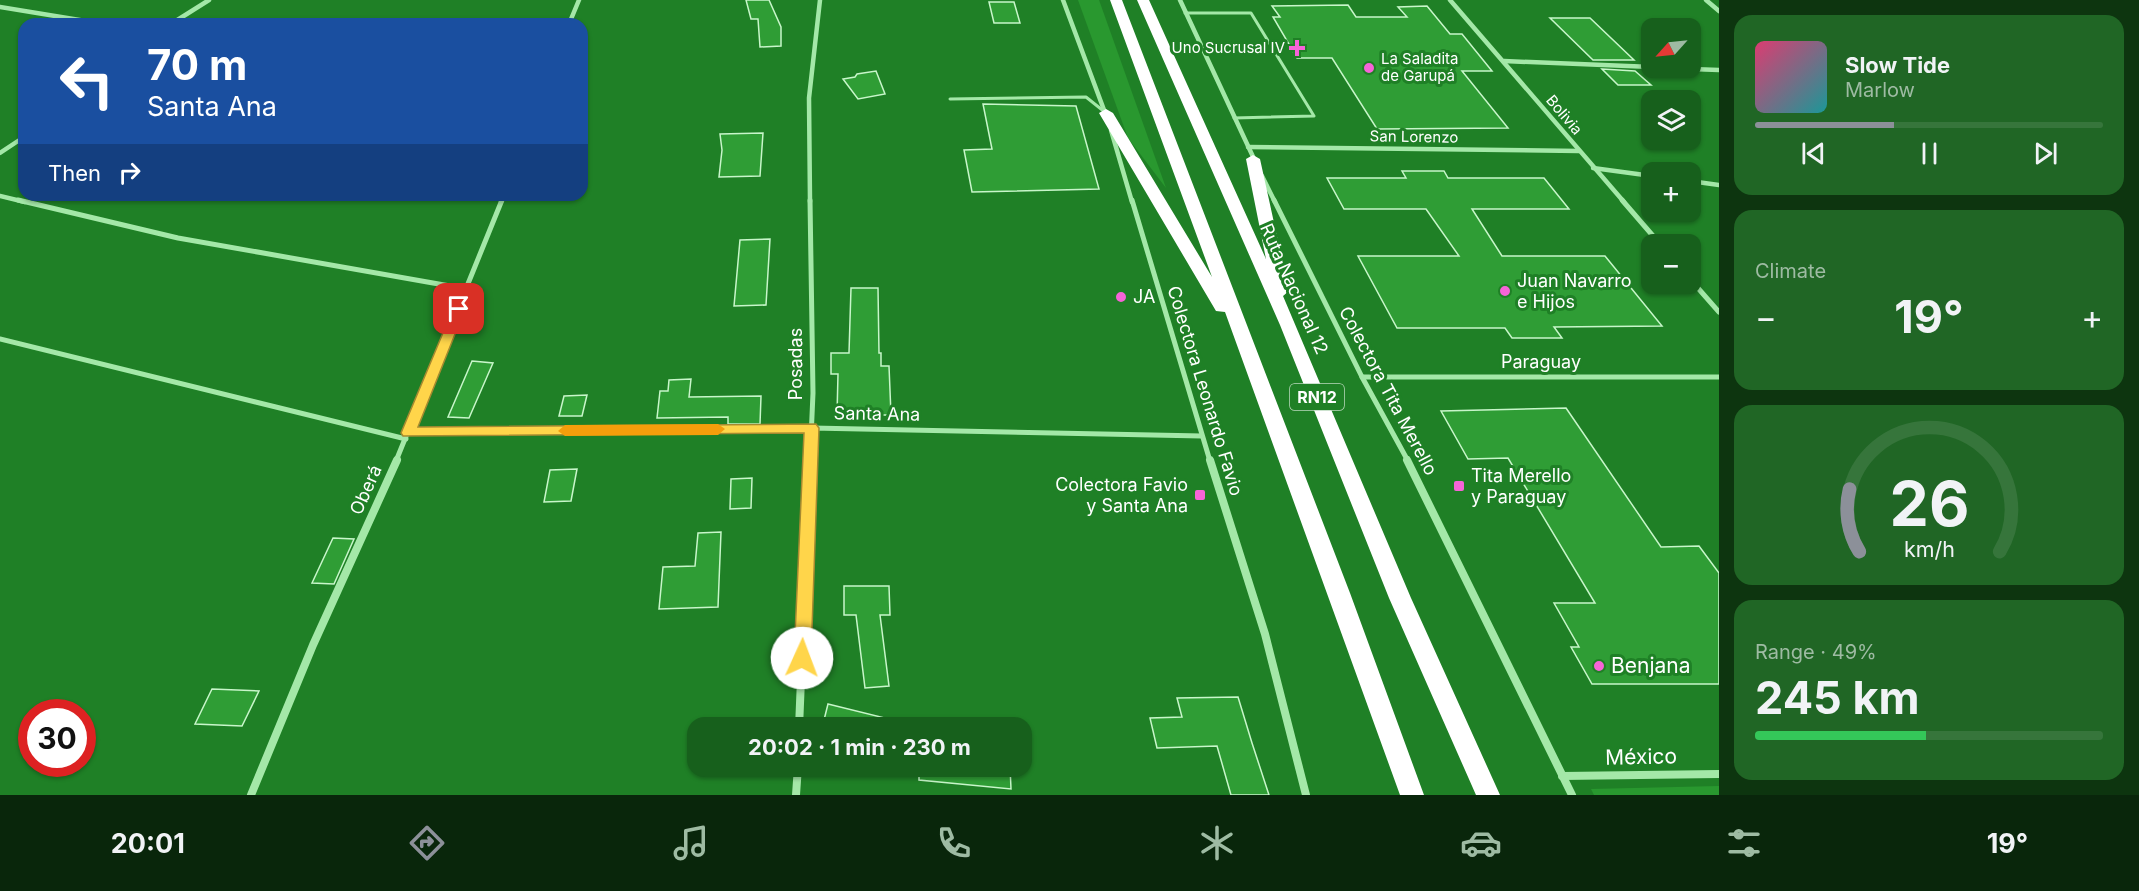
<!DOCTYPE html>
<html lang="en">
<head>
<meta charset="utf-8">
<style>
	body { margin:0; font-family:Inter,sans-serif; background:#206625; color:#f1f3f6; height:100vh; display:flex; flex-direction:column; font-size:22px; white-space:nowrap }
	* { box-sizing:border-box; margin:0 }
	p { font-size:20px; color:#9ebba3 }
	.icon { flex:none; width:33px; height:33px; fill:none; stroke:currentColor; stroke-width:2; stroke-linecap:round; stroke-linejoin:round }
	.map { position:relative; flex:1; overflow:hidden }
	.details { display:flex; flex-direction:column; gap:15px; padding:15px; background:#0d350f; width:420px }
	.details>* { flex:none }
	.hud { position:absolute; left:18px; top:18px; width:570px; height:183px; border-radius:18px; box-shadow:0 2px 4px #0004; background:#1a4fa0; color:#fff; overflow:hidden }
	.needle { width:39px; rotate:243deg }
	.tools { position:absolute; left:1641px; top:18px; display:grid; gap:12px }
	.tools a { display:grid; place-items:center; width:60px; height:60px; border-radius:12px; background:#17601c; box-shadow:0 2px 4px #0004; font-size:30px }
	.speed { position:absolute; left:18px; top:699px; display:flex; gap:12px; font-size:30px; font-weight:700; text-align:center }
	.speed>* { display:grid; place-content:center; width:78px; height:78px; border-radius:50%; background:#17601c; box-shadow:0 2px 4px #0004; line-height:1 }
	.speed .limit { border:9px solid #d22; background:#fff; color:#111 }
	.pin { position:absolute; display:grid; place-items:center; width:51px; height:51px; color:#fff; margin:-26px; border-radius:12px; box-shadow:0 3px 9px #0006 }
	.me { position:absolute; width:66px; margin:-33px; rotate:2deg; stroke-linejoin:round; filter:drop-shadow(0 0 4px #0008) }
	.turn { display:flex; align-items:center; gap:21px; height:126px; padding:0 30px; font-size:27px }
	.turn .icon { width:78px; height:78px; stroke-width:2.5 }
	.turn b { display:block; font-size:42px; line-height:51px }
	.then { display:flex; align-items:center; height:57px; padding:0 30px; background:#0003; gap:12px; font-size:22px }
	.big { font-size:45px; font-weight:700; line-height:1.1 }
	.details .widget { flex:1; display:flex; flex-direction:column; justify-content:center; gap:9px; min-width:0; padding:0 21px; border-radius:18px; background:#206625 }
	.details .dial { align-items:center; gap:0 }
	.dial svg { height:156px; overflow:visible; fill:none; stroke:#36753b; stroke-width:7; stroke-linecap:round; text-anchor:middle }
	.dial text { fill:#f1f3f6; stroke:none }
	.song { display:flex; align-items:center; gap:18px }
	.cover { width:72px; height:72px; border-radius:9px; background:linear-gradient(135deg,hsl(340 70% 55%),hsl(180 70% 35%)) }
	.played { height:6px; border-radius:3px; background:linear-gradient(90deg,#8c9099 40%,#36753b 40%) }
	.keys { display:flex; justify-content:space-around; direction:ltr }
	.heat { display:flex; justify-content:space-between; align-items:center; font-size:33px; direction:ltr }
	.charge { height:9px; border-radius:4px; background:linear-gradient(90deg,#34c759 49%,#36753b 0) }
	.trip { position:absolute; left:687px; top:717px; width:345px; height:60px; border-radius:18px; background:#17601c; box-shadow:0 2px 4px #0004; font-weight:700; line-height:60px; text-align:center }
	.tabs { display:flex; height:96px; justify-content:space-around; align-items:center; background:#09260b; color:#9ebba3 }
	.tabs .icon { width:42px; height:42px }
	.tabs .current { color:#8c9099 }
	.tabs b { font-size:27px; color:#f1f3f6 }
	main { display:flex; flex:1; min-height:0 }
	.map>svg:first-child { display:block }
	.green { fill:#29982f }
	.building { fill:#2f9d35; stroke:#c8f6ca; stroke-width:1.5 }
	.lines { fill:none; stroke-linecap:round; stroke-linejoin:round }
	.lane { stroke:#a4e8a8; stroke-width:3 }
	.street-far2 { stroke:#a4e8a8; stroke-width:4.5 }
	.street-far1 { stroke:#a4e8a8; stroke-width:5 }
	.street { stroke:#a4e8a8; stroke-width:8 }
	.highway { fill:#fff; fill-rule:evenodd }
	.route { fill:#ffd54a; stroke:#a68a30; stroke-width:1.5 }
	.slow { fill:#f59e0b }
	.poi-dot { fill:#f664d7; stroke:#1f8026; stroke-width:2 }
	.labels { text-anchor:middle; stroke-width:6; stroke-linejoin:round; paint-order:stroke }
	.far-poi-label { font-size:15px; fill:#fff; stroke:#1f8026; text-anchor:end }
	.far-street-label { font-size:15px; fill:#fff; stroke:#1f8026 }
	.shield { fill:#1f8026; stroke:#bcd9be; stroke-width:1.5 }
	.shield-label { font-size:16px; font-weight:bold; fill:#fff }
	.poi-label { font-size:18px; fill:#fff; stroke:#1f8026; text-anchor:start }
	.street-label { font-size:18px; fill:#fff; stroke:#1f8026 }
	.near-poi-label { font-size:21px; fill:#fff; stroke:#1f8026; text-anchor:start }
	.near-street-label { font-size:21px; fill:#fff; stroke:#1f8026 }
</style>
</head>
<body>
<main>
<div class="map">
<svg width="1719" height="795" viewBox="0 0 1719 795">
	<rect width="100%" height="100%" fill="#1f8026"/>
	<g class="green">
		<path d="M 1078,0 L 1099,0 L 1166,188 L 1128,138 Z"/>
		<path d="M 1719,786 L 1719,795 L 1594,795 L 1591,789 Z"/>
	</g>
	<g class="building">
		<path d="M 746,0 L 769,0 L 781,27 L 781,46 L 760,47 L 758,19 L 751,19 Z"/>
		<path d="M 989,2 L 1014,2 L 1020,23 L 994,23 Z"/>
		<path d="M 1348,5 L 1356,17 L 1407,17 L 1398,7 L 1427,6 L 1450,34 L 1462,34 L 1492,71 L 1462,71 L 1508,128 L 1377,129 L 1332,58 L 1297,58 L 1273,17 L 1280,17 L 1272,6 Z"/>
		<path d="M 1550,18 L 1590,18 L 1634,60 L 1593,60 Z"/>
		<path d="M 1602,69 L 1635,71 L 1651,85 L 1618,85 Z"/>
		<path d="M 876,71 L 885,94 L 858,99 L 843,79 L 855,77 L 857,74 Z"/>
		<path d="M 983,104 L 1076,106 L 1099,189 L 972,192 L 964,150 L 992,149 Z"/>
		<path d="M 763,133 L 760,176 L 719,177 L 722,150 L 720,134 Z"/>
		<path d="M 1402,171 L 1444,171 L 1448,178 L 1544,178 L 1569,209 L 1472,209 L 1502,256 L 1605,256 L 1662,326 L 1554,327 L 1562,338 L 1512,338 L 1505,328 L 1397,328 L 1358,256 L 1459,256 L 1426,209 L 1344,209 L 1327,178 L 1406,178 Z"/>
		<path d="M 770,239 L 766,305 L 734,306 L 740,240 Z"/>
		<path d="M 851,288 L 878,288 L 879,353 L 881,353 L 881,366 L 889,366 L 891,415 L 837,415 L 838,374 L 831,374 L 831,353 L 849,353 Z"/>
		<path d="M 472,361 L 493,363 L 469,418 L 448,417 Z"/>
		<path d="M 691,379 L 689,397 L 761,396 L 760,424 L 728,424 L 728,417 L 657,418 L 660,391 L 668,391 L 669,380 Z"/>
		<path d="M 587,395 L 582,416 L 559,416 L 564,396 Z"/>
		<path d="M 1566,408 L 1661,547 L 1699,546 L 1719,573 L 1719,684 L 1592,684 L 1571,647 L 1579,647 L 1554,603 L 1595,603 L 1508,458 L 1468,459 L 1441,411 Z"/>
		<path d="M 577,469 L 571,501 L 544,502 L 550,470 Z"/>
		<path d="M 752,478 L 751,508 L 730,509 L 731,479 Z"/>
		<path d="M 721,532 L 718,607 L 659,609 L 663,567 L 695,566 L 698,533 Z"/>
		<path d="M 333,538 L 354,539 L 334,584 L 312,583 Z"/>
		<path d="M 844,586 L 889,586 L 890,615 L 880,615 L 889,686 L 865,688 L 856,615 L 844,615 Z"/>
		<path d="M 212,689 L 259,691 L 242,726 L 195,724 Z"/>
		<path d="M 1238,697 L 1252,743 L 1269,795 L 1231,795 L 1217,746 L 1157,748 L 1150,718 L 1182,717 L 1177,698 Z"/>
		<path d="M 828,704 L 893,720 L 893,728 L 822,728 Z"/>
		<path d="M 919,766 L 1010,766 L 1011,789 L 919,780 Z"/>
	</g>
	<g class="lines">
		<g class="lane">
			<path d="M 1185,13 L 1251,13 L 1314,116 L 1234,118"/>
			<path d="M 950,99 L 1086,97 L 1106,113"/>
		</g>
		<g class="street-far2">
			<path d="M 1063,0 L 1107,118"/>
			<path d="M 1180,0 L 1255,161"/>
			<path d="M 1450,0 L 1624,202"/>
			<path d="M 1706,0 L 1719,11"/>
			<path d="M 0,7 L 104,24"/>
			<path d="M 171,24 L 209,0"/>
			<path d="M 569,24 L 579,0"/>
			<path d="M 1504,61 L 1652,67"/>
			<path d="M 1663,68 L 1719,70"/>
			<path d="M 1111,130 L 1132,202"/>
			<path d="M 1248,147 L 1579,151"/>
			<path d="M 0,153 L 24,137"/>
			<path d="M 1593,168 L 1652,176"/>
			<path d="M 1262,176 L 1275,202"/>
			<path d="M 1690,181 L 1719,185"/>
			<path d="M 0,196 L 25,202"/>
			<path d="M 501,202 L 504,195"/>
			<path d="M 810,202 L 809,98 L 820,0"/>
		</g>
		<g class="street-far1">
			<path d="M 18,200 L 178,238 L 467,289"/>
			<path d="M 1132,200 L 1210,461"/>
			<path d="M 1274,200 L 1362,377 L 1408,461"/>
			<path d="M 1622,200 L 1660,244"/>
			<path d="M 1690,279 L 1719,312"/>
			<path d="M 0,339 L 406,439"/>
			<path d="M 1362,377 L 1719,377"/>
			<path d="M 408,433 L 812,428 L 1202,436"/>
			<path d="M 396,461 L 502,200"/>
			<path d="M 810,461 L 813,393 L 810,200"/>
		</g>
		<g class="street">
			<path d="M 1210,460 L 1265,634 L 1306,795"/>
			<path d="M 1407,460 L 1572,795"/>
			<path d="M 799,728 L 810,460"/>
			<path d="M 1562,776 L 1719,774"/>
			<path d="M 251,795 L 313,645 L 397,460"/>
			<path d="M 796,795 L 798,766"/>
		</g>
		<g class="highway">
			<path d="M 1110,0 L 1122,0 L 1350,593 L 1424,795 L 1400,795 L 1225,312 L 1216,311 L 1099,113 L 1106,109 L 1113,113 L 1212,277 Z"/>
			<path d="M 1137,0 L 1149,0 L 1266,259 L 1246,159 L 1253,155 L 1260,159 L 1289,291 L 1283,296 L 1411,598 L 1500,795 L 1476,795 L 1389,598 L 1280,325 Z"/>
		</g>
	</g>
	<path class="route" d="M 459,305 L 465,309 L 418,427 L 816,424 L 819,428 L 811,658 L 808,664 L 802,666 L 796,664 L 794,658 L 804,433 L 403,436 L 401,433 L 453,309 Z"/>
	<path class="slow" d="M 718,424 L 725,429 L 718,435 L 565,436 L 558,431 L 565,425 Z"/>
	<g class="poi-dot">
		<path d="M1294 39h6v6h6v6h-6v6h-6v-6h-6v-6h6z"/>
		<circle cx="1369" cy="68" r="6"/>
		<circle cx="1505" cy="291" r="6"/>
		<circle cx="1121" cy="297" r="6"/>
		<rect x="1453" y="480" width="12" height="12" rx="3"/>
		<rect x="1194" y="489" width="12" height="12" rx="3"/>
		<circle cx="1599" cy="666" r="6"/>
	</g>
	<g class="labels">
		<g class="far-poi-label">
			<text x="1285" y="53">Uno Sucrusal IV</text>
			<text x="1381" y="64" text-anchor="start">La Saladita<tspan x="1381" dy="17">de Garupá</tspan></text>
		</g>
		<g class="far-street-label">
			<text transform="translate(1564 115) rotate(50)" y="5">Bolivia</text>
			<text transform="translate(1414 137) rotate(1)" y="5">San Lorenzo</text>
		</g>
		<rect class="shield" x="1290" y="384" width="54" height="26" rx="4.5"/>
		<g class="shield-label">
			<text x="1317" y="403">RN12</text>
		</g>
		<g class="poi-label">
			<text x="1517" y="287">Juan Navarro<tspan x="1517" dy="21">e Hijos</tspan></text>
			<text x="1133" y="303">JA</text>
			<text x="1471" y="482">Tita Merello<tspan x="1471" dy="21">y Paraguay</tspan></text>
			<text x="1188" y="491" text-anchor="end">Colectora Favio<tspan x="1188" dy="21">y Santa Ana</tspan></text>
		</g>
		<g class="street-label">
			<text transform="translate(1294 289) rotate(66)" y="6">Ruta Nacional 12</text>
			<text x="1541" y="368">Paraguay</text>
			<text transform="translate(796 364) rotate(-90)" y="6">Posadas</text>
			<text transform="translate(1205 391) rotate(73)" y="6">Colectora Leonardo Favio</text>
			<text transform="translate(1388 391) rotate(62)" y="6">Colectora Tita Merello</text>
			<text transform="translate(877 414) rotate(1)" y="6">Santa Ana</text>
			<text transform="translate(366 490) rotate(-66)" y="6">Oberá</text>
		</g>
		<g class="near-poi-label">
			<text x="1611" y="673">Benjana</text>
		</g>
		<g class="near-street-label">
			<text transform="translate(1641 757) rotate(-1)" y="7">México</text>
		</g>
	</g>
</svg>
<div class="tools">
<a><svg class="needle" viewBox="-14 -14 28 28"><path d="M0-13l5 13h-10z" fill="#e53935"/><path d="M0 13l5-13h-10z" fill="#9ebba3"/></svg></a>
<a><svg class="icon" aria-label="layers" viewBox="0 0 24 24"><path d="M12 4l9 5-9 5-9-5zM3 14l9 5 9-5"/></svg></a>
<a>+</a>
<a>−</a>
</div>
<div class="speed"><div class="limit">30</div></div>
<div class="pin" style="left:459px;top:309px;background:#d93025"><svg class="icon" aria-label="arrive" viewBox="0 0 24 24"><path d="M6 21V4h12l-3 4 3 4H6"/></svg></div>
<svg class="me" style="left:802px;top:658px" viewBox="-20 -20 40 40"><circle r="19" fill="#fff"/><path d="M0-13L10 11 0 6-10 11z" fill="#ffd54a"/></svg>
<div class="trip">20:02 · 1 min · 230 m</div>
<div class="hud">
<div class="turn"><svg class="icon" aria-label="left" viewBox="0 0 24 24"><path d="M17 20v-9H6M10 6l-5 5 5 5"/></svg><div><b>70 m</b>Santa Ana</div></div>
<div class="then">Then<svg class="icon" aria-label="right" viewBox="0 0 24 24"><path d="M7 20v-9h11M14 6l5 5-5 5"/></svg></div>
</div>
</div>
<section class="details">
<div class="widget">
<div class="song"><i class="cover"></i><div><b>Slow Tide</b><p>Marlow</p></div></div>
<div class="played"></div>
<div class="keys"><svg class="icon" aria-label="previous" viewBox="0 0 24 24"><path d="M18 5L8 12l10 7zM5 5v14"/></svg><svg class="icon" aria-label="pause" viewBox="0 0 24 24"><path d="M8 5v14M16 5v14"/></svg><svg class="icon" aria-label="next" viewBox="0 0 24 24"><path d="M6 5l10 7-10 7zM19 5v14"/></svg></div>
</div>
<div class="widget"><p>Climate</p>
<div class="heat"><a>−</a><b class="big">19°</b><a>+</a></div>
</div>
<div class="widget dial"><svg viewBox="0 0 100 80">
<path d="M14 69A42 42 0 1 1 86 69"/>
<path d="M14 69A42 42 0 0 1 9 37" stroke="#8c9099"/>
<text x="50" y="56" font-size="32" font-weight="700">26</text>
<text x="50" y="72" font-size="11">km/h</text>
</svg></div>
<div class="widget"><p>Range · 49%</p><b class="big">245 km</b><div class="charge"></div></div>
</section>
</main>
<nav class="tabs">
<b>20:01</b>
<svg class="icon current" aria-label="directions" viewBox="0 0 24 24"><path d="M12 3l9 9-9 9-9-9zM9 14v-3h6M13 9l2 2-2 2"/></svg>
<svg class="icon" aria-label="music" viewBox="0 0 24 24"><path d="M9 18V5l10-2v13"/><circle cx="6" cy="18" r="3"/><circle cx="16" cy="16" r="3"/></svg>
<svg class="icon" aria-label="phone" viewBox="0 0 24 24"><path d="M5 4h4l2 5-3 2q2 4 5 5l2-3 5 2v4C11 20 4 13 5 4z"/></svg>
<svg class="icon" aria-label="climate" viewBox="0 0 24 24"><path d="M12 3v18M4 7l16 10M4 17L20 7"/></svg>
<svg class="icon" aria-label="car" viewBox="0 0 24 24"><path d="M5 17H2v-5l4-1 3-4h7l3 4 3 1v5h-3M9 17h6M6 11h13"/><circle cx="7" cy="17" r="2"/><circle cx="17" cy="17" r="2"/></svg>
<svg class="icon" aria-label="filters" viewBox="0 0 24 24"><path d="M4 7h16M4 17h16"/><circle cx="9" cy="7" r="2"/><circle cx="15" cy="17" r="2"/></svg>
<b>19°</b>
</nav>
</body>
</html>
